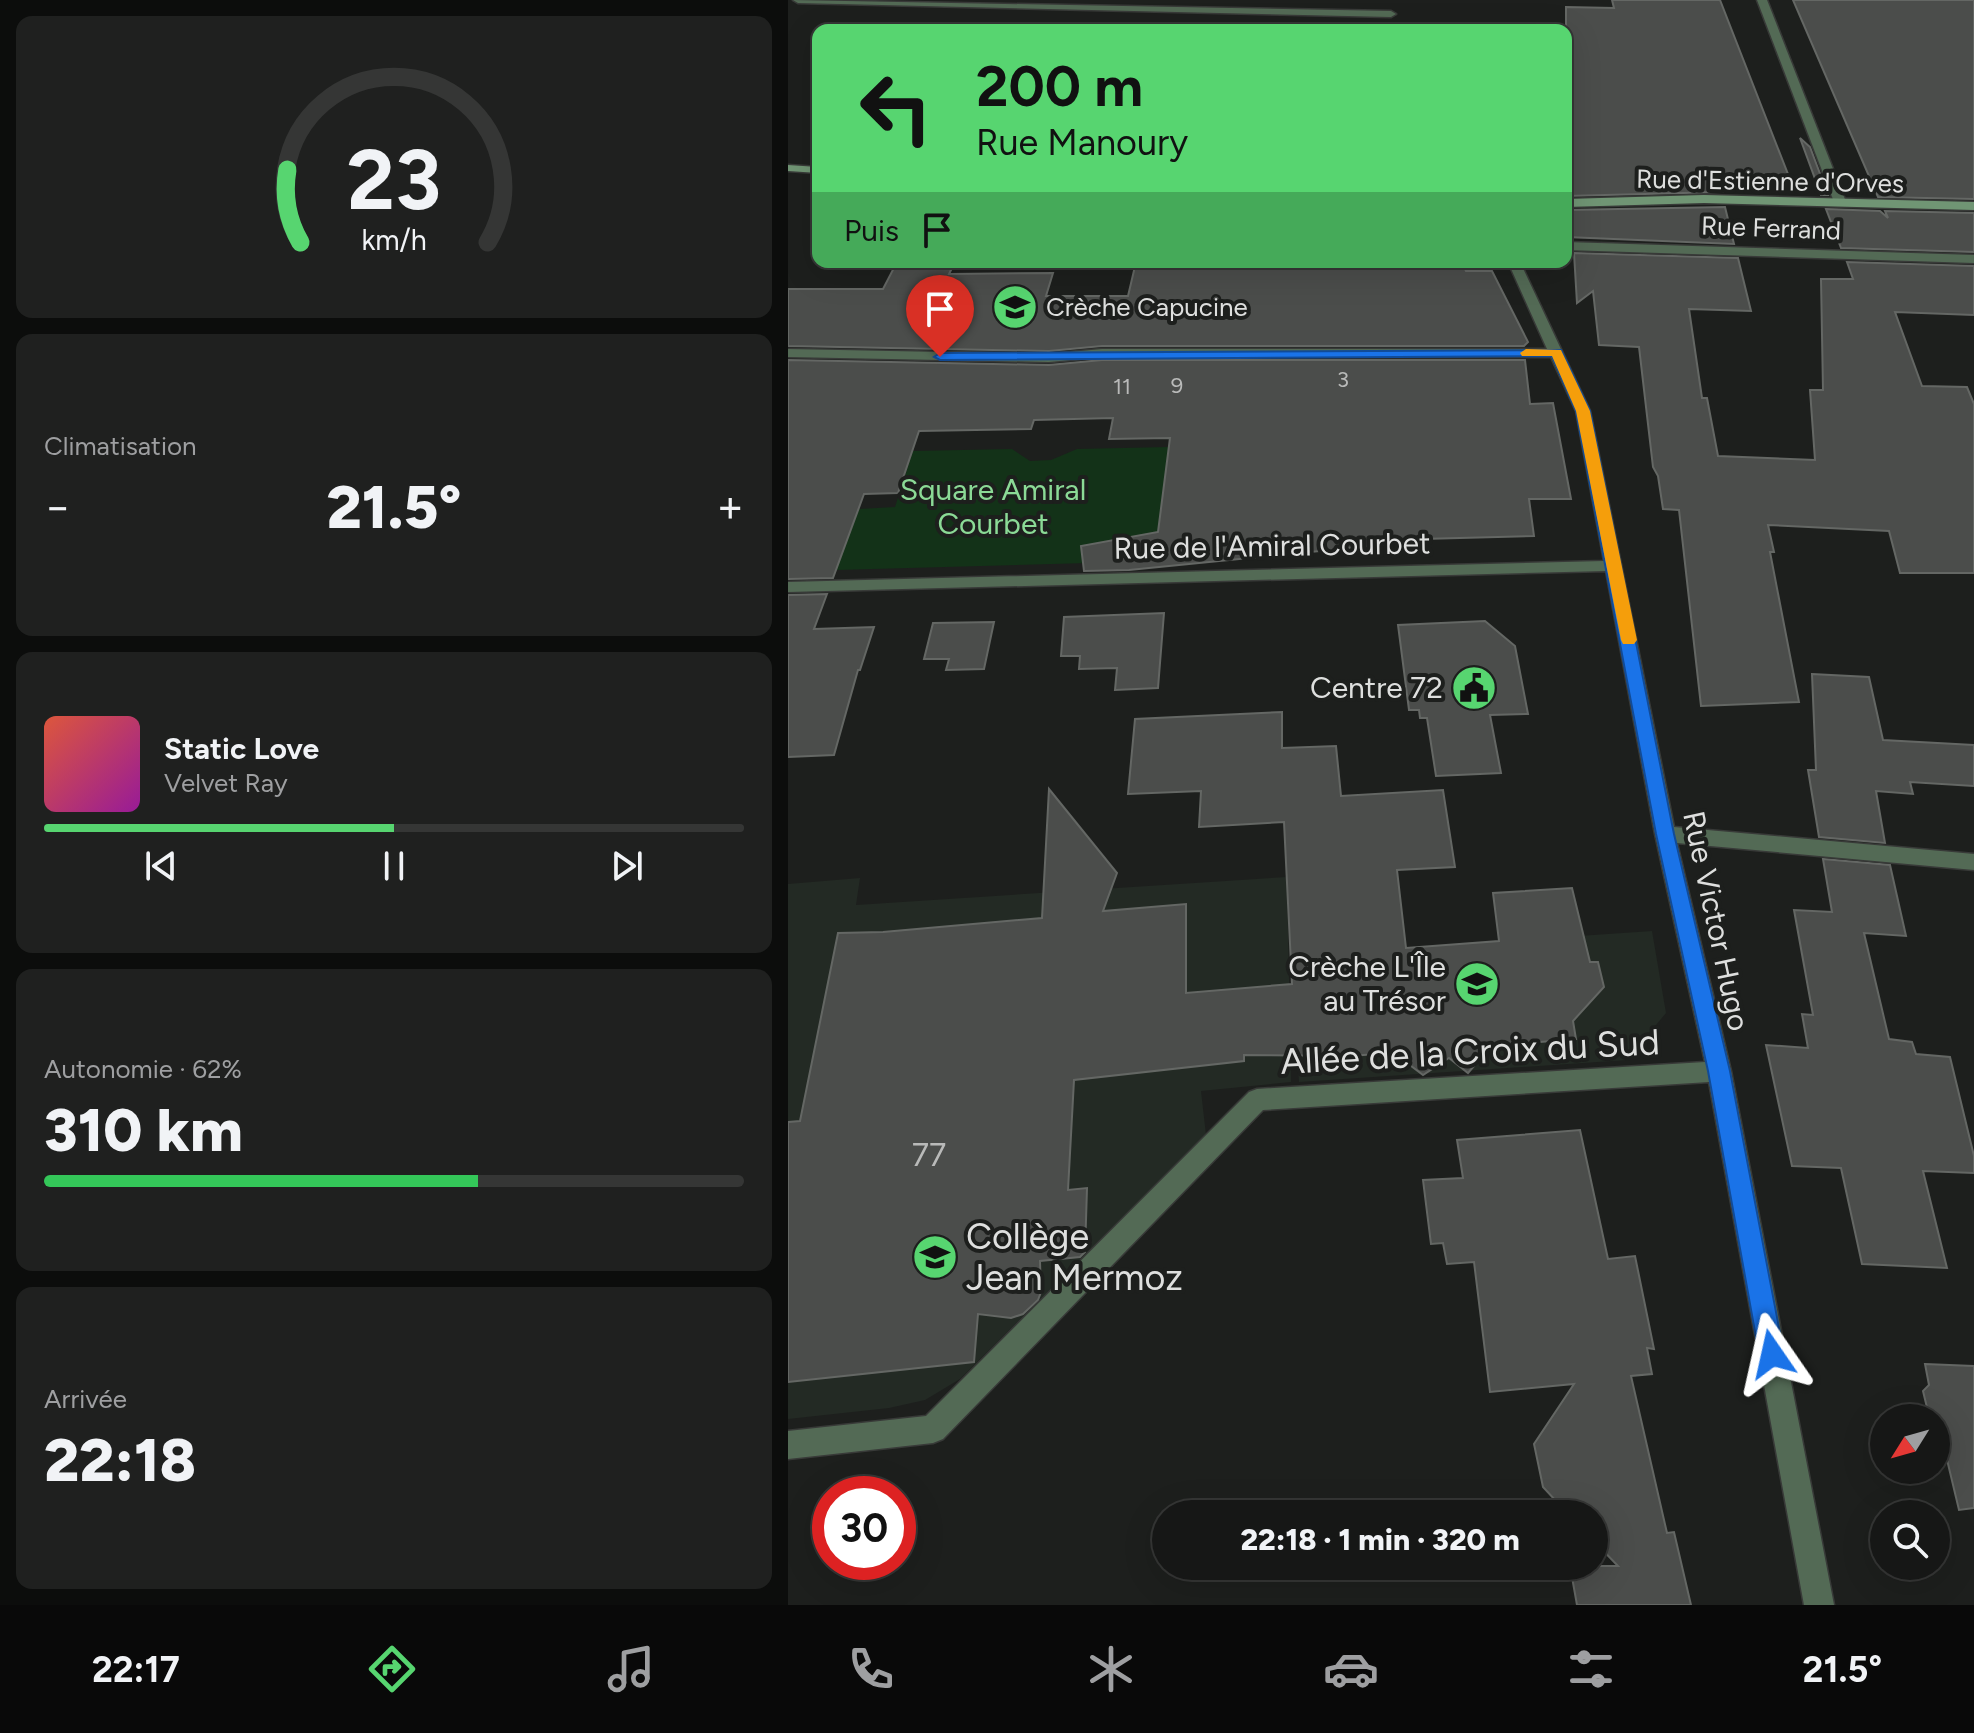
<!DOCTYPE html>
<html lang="fr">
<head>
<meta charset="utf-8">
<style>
	body { margin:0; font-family:Figtree,sans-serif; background:#1f201f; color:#f1f3f6; height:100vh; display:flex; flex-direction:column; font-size:30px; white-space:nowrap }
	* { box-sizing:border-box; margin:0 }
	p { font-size:26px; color:#9e9fa1 }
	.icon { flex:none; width:44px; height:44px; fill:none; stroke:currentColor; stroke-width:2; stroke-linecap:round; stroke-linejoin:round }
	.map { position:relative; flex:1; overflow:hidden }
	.side { display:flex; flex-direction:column; gap:16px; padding:16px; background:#0c0d0c; width:788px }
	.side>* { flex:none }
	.guide { position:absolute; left:24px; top:24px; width:760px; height:244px; border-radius:16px; box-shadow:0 8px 32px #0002,0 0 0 2px #353635; background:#57d570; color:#111; overflow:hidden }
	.needle { width:52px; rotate:233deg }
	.controls { position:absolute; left:1082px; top:1404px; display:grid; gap:16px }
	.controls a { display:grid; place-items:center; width:80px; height:80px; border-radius:50%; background:#161716; box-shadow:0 8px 32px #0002,0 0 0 2px #353635; font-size:40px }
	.speed { position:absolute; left:24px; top:1476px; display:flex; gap:16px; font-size:40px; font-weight:700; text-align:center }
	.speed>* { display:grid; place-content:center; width:104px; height:104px; border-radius:50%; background:#161716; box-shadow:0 8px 32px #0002,0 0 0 2px #353635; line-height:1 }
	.speed .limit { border:12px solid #d22; background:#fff; color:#111 }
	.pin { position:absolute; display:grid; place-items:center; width:68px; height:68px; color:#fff; margin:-82px -34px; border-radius:50% 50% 50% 0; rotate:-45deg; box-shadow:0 0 8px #0007 }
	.pin .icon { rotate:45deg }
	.me { position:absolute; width:88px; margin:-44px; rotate:349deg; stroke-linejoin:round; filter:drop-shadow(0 0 6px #0008) }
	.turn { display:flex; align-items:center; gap:28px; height:168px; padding:0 32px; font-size:36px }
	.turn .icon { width:104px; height:104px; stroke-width:2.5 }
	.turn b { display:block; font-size:56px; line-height:68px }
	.then { display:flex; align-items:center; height:76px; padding:0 32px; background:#0003; gap:16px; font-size:30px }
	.big { font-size:60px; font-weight:800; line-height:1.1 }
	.side .card { flex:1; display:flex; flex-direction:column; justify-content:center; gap:12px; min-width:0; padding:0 28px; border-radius:16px; background:#1f201f }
	.side .dial { align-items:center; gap:0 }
	.dial svg { height:208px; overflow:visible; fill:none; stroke:#353635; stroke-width:7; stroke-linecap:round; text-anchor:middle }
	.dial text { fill:#f1f3f6; stroke:none }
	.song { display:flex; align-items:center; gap:24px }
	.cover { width:96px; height:96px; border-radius:12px; background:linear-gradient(135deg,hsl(10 70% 55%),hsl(300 70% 35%)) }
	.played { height:8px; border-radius:4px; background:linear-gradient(90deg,#57d570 50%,#353635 50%) }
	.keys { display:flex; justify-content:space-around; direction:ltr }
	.heat { display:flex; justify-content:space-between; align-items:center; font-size:44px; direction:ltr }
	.charge { height:12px; border-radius:6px; background:linear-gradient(90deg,#34c759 62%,#353635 0) }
	.trip { position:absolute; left:364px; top:1500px; width:456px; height:80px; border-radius:40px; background:#161716; box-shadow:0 8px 32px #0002,0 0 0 2px #353635; font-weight:800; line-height:80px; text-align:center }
	.dock { display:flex; height:128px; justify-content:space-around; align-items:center; background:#090909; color:#9e9fa1 }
	.dock .icon { width:56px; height:56px }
	.dock .current { color:#57d570 }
	.dock b { font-size:36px; color:#f1f3f6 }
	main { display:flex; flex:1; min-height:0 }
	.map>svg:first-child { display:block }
	.built { fill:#232a24 }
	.green { fill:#133218 }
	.building { fill:#4b4d4b; stroke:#646764; stroke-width:2 }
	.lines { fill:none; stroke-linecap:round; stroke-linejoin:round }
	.street-casing { stroke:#383a38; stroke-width:3 }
	.secondary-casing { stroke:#383a38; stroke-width:3 }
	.street { fill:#536a55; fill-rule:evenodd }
	.secondary { fill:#709574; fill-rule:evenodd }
	.route { fill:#1a73e8; stroke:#114b97; stroke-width:2 }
	.slow { fill:#f59e0b }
	.labels { text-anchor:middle; stroke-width:8; stroke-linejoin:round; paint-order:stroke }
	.far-number-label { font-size:22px; fill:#b9bab9 }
	.far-street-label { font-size:26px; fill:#dedfde; stroke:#1d1f1d }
	.far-poi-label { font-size:26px; fill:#dedfde; stroke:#1d1f1d; text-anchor:start }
	.park-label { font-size:30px; fill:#8bda96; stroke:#1d1f1d }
	.street-label { font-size:30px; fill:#dedfde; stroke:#1d1f1d }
	.poi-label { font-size:30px; fill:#dedfde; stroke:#1d1f1d; text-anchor:end }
	.near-number-label { font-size:32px; fill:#b9bab9 }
	.near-street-label { font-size:36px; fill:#dedfde; stroke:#1d1f1d }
	.near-poi-label { font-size:36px; fill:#dedfde; stroke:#1d1f1d; text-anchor:start }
</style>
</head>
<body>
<main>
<section class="side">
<div class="card dial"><svg viewBox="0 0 100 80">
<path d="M14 69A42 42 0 1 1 86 69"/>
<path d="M14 69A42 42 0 0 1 9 41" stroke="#57d570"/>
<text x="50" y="56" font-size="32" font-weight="700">23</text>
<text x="50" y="72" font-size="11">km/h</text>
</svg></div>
<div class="card"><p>Climatisation</p>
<div class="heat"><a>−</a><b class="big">21.5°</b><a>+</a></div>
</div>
<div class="card">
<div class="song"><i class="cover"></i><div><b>Static Love</b><p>Velvet Ray</p></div></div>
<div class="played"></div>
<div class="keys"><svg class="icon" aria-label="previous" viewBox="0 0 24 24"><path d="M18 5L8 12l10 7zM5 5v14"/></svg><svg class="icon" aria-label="pause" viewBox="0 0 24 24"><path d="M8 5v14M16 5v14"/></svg><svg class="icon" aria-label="next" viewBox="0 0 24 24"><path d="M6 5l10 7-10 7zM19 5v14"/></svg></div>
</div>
<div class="card"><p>Autonomie · 62%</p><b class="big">310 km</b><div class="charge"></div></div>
<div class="card"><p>Arrivée</p><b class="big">22:18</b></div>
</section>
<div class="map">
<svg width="1186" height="1605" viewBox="0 0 1186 1605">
	<rect width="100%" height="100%" fill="#1d1f1d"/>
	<g class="built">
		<path d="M 499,877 L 503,1082 L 413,1091 L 418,1135 L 172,1379 L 137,1400 L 101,1408 L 0,1419 L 0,884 L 72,878 L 68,905 Z"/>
		<path d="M 864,931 L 878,1013 L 839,1060 L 511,1082 L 503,956 Z"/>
	</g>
	<path class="green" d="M 381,447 L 372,561 L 48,570 L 71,509 L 107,507 L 125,451 L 224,449 L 242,461 L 263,460 L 289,449 Z"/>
	<g class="building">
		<path d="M 824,0 L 932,0 L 1005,187 L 932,185 L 934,192 L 778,196 L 778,7 L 826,8 Z"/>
		<path d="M 1005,0 L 1186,0 L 1186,199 L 1090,197 Z"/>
		<path d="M 1012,138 L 1022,147 L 1040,195 L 1033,195 Z"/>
		<path d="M 937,207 L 946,244 L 778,237 L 778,210 Z"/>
		<path d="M 1038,209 L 1092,211 L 1100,218 L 1097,211 L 1186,213 L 1186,252 L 1053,248 Z"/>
		<path d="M 786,253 L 950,258 L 963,311 L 901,309 L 914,398 L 919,398 L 930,456 L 1027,460 L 1022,390 L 1035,390 L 1033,279 L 1065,279 L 1059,262 L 1186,266 L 1186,315 L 1107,312 L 1134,386 L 1179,387 L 1186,404 L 1186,573 L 1112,573 L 1101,531 L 980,525 L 986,552 L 982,552 L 1011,702 L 913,706 L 891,510 L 875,509 L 870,476 L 865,467 L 851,347 L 811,345 L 805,291 L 789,303 Z"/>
		<path d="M 109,262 L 167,262 L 161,274 L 265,273 L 258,296 L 340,296 L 348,262 L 674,262 L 678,271 L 704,271 L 740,342 L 736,346 L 314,346 L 261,351 L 0,346 L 0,289 L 95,289 Z"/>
		<path d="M 0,360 L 261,365 L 314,360 L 737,360 L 742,404 L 765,403 L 783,499 L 741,499 L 746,536 L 597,540 L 602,544 L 341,570 L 296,571 L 293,546 L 370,532 L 382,438 L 321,439 L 325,418 L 246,420 L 243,429 L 131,431 L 110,493 L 76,494 L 45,578 L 0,579 Z"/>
		<path d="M 39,594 L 26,629 L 86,627 L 72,670 L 70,670 L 46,755 L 0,757 L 0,595 Z"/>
		<path d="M 376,613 L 370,688 L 327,690 L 329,668 L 291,669 L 292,656 L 273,656 L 276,617 Z"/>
		<path d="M 697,621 L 727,646 L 740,714 L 702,715 L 713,773 L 648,776 L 639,718 L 632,718 L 631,710 L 621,710 L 610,625 Z"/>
		<path d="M 206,622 L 196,669 L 158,670 L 161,659 L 136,659 L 145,623 Z"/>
		<path d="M 1024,674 L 1081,677 L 1095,740 L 1186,745 L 1186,786 L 1122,782 L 1125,794 L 1088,791 L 1097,843 L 1031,837 L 1020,770 L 1028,770 Z"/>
		<path d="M 494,712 L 494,748 L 548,746 L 553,796 L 655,790 L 667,867 L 609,870 L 618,948 L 711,941 L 705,893 L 784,888 L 802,962 L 810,962 L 816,987 L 785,1021 L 788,1039 L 703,1046 L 680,1073 L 661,1058 L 635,1075 L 606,1053 L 560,1056 L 456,1055 L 456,1061 L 286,1080 L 280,1190 L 299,1188 L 297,1252 L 292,1257 L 252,1261 L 253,1292 L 250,1300 L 235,1314 L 223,1318 L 190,1314 L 186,1362 L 0,1382 L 0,1122 L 12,1121 L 50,933 L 95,932 L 254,918 L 261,789 L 329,873 L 315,911 L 398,904 L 398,993 L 504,984 L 496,822 L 411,827 L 413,791 L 340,794 L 347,719 Z"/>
		<path d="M 1035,859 L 1102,865 L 1118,936 L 1076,933 L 1101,1039 L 1124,1042 L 1128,1054 L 1162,1057 L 1186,1156 L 1186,1173 L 1135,1171 L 1159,1268 L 1074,1264 L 1053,1168 L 1004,1166 L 978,1045 L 1020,1048 L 1014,1014 L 1025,1015 L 1006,910 L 1044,912 Z"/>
		<path d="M 792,1130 L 820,1259 L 847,1256 L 866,1349 L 859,1348 L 864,1374 L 843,1376 L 879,1533 L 886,1532 L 903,1605 L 789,1605 L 782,1566 L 830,1566 L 806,1541 L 806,1514 L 780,1514 L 755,1487 L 746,1444 L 786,1384 L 702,1392 L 686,1262 L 659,1264 L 655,1243 L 643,1244 L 635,1180 L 675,1178 L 669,1140 Z"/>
		<path d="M 1137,1364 L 1186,1366 L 1186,1508 L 1171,1510 L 1150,1422 L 1141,1416 L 1135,1391 L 1141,1385 Z"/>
	</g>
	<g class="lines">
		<g class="street-casing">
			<g id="street">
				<path d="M 5,0 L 603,11 L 608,14 L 603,17 L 10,3 Z"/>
				<path d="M 969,0 L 979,0 L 1058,202 L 1056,205 L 1046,202 Z"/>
				<path d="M 778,242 L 1186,255 L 1186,263 L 778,250 Z"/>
				<path d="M 720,262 L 732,262 L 802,411 L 886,827 L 1186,854 L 1186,870 L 889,843 L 943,1071 L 1046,1605 L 1016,1605 L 921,1082 L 475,1110 L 155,1439 L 145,1443 L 0,1459 L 0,1431 L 138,1416 L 461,1092 L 469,1089 L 917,1062 L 867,834 L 818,571 L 0,592 L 0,582 L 816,561 L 788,411 L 763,357 L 314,357 L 261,362 L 0,357 L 0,349 L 261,354 L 314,349 L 759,349 Z"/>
			</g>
		</g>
		<g class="secondary-casing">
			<g id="secondary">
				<path d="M 0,165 L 30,167 L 30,173 L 0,171 Z"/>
				<path d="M 916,195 L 1186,202 L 1186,210 L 916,203 L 778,207 L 778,199 Z"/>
			</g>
		</g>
		<use href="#street" class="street"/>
		<use href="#secondary" class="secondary"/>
	</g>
	<path class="route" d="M 773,350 L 802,411 L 886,834 L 942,1071 L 996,1354 L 993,1363 L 984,1366 L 975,1363 L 971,1354 L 920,1071 L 868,834 L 788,411 L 764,356 L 152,360 L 146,357 L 152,353 Z"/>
	<path class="slow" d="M 738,349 L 773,350 L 802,411 L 849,640 L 846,644 L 835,644 L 833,640 L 788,411 L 764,356 L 734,356 L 732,353 Z"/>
	<defs>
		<g id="school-disc" transform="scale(2.3)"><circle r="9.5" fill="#57d570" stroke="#1d1f1d"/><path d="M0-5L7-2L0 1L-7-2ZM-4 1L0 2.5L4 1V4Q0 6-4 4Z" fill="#111"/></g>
		<g id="civic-disc" transform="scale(2.3)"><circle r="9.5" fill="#57d570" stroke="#1d1f1d"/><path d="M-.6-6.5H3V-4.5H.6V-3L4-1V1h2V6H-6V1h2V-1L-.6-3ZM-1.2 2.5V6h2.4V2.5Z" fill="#111"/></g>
	</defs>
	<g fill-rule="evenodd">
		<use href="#school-disc" x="227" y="307"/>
		<use href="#civic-disc" x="686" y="688"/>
		<use href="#school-disc" x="689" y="984"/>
		<use href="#school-disc" x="147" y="1257"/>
	</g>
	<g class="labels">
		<g class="far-number-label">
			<text x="555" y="387">3</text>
			<text x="389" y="393">9</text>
			<text x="334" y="394">11</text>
		</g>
		<g class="far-street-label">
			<text transform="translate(982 181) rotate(1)" y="9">Rue d'Estienne d'Orves</text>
			<text transform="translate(983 228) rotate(2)" y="9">Rue Ferrand</text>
		</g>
		<g class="far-poi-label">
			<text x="258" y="316">Crèche Capucine</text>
		</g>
		<g class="park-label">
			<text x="205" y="500">Square Amiral<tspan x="205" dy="34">Courbet</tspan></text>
		</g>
		<g class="street-label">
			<text transform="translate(484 546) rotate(-1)" y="10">Rue de l'Amiral Courbet</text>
			<text transform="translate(928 921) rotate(78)" y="10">Rue Victor Hugo</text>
		</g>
		<g class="poi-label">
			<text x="655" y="698">Centre 72</text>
			<text x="658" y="977">Crèche L'Île<tspan x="658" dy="34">au Trésor</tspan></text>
		</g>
		<g class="near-number-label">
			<text x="141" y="1166">77</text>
		</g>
		<g class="near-street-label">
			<text transform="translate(682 1051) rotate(-3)" y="13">Allée de la Croix du Sud</text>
		</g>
		<g class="near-poi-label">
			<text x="178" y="1249">Collège<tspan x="178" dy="41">Jean Mermoz</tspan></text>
		</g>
	</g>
</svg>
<div class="controls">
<a><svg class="needle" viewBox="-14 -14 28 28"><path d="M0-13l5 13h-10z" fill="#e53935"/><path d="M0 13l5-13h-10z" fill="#9e9fa1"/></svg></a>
<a><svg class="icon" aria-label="search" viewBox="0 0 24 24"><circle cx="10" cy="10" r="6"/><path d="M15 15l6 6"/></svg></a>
</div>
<div class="speed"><div class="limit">30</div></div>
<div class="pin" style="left:152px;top:357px;background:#d93025"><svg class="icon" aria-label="arrive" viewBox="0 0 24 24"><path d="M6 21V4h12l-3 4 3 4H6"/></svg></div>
<svg class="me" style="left:984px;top:1354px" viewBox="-20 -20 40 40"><path d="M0-17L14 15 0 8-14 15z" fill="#1a73e8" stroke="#fff" stroke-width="4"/></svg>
<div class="trip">22:18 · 1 min · 320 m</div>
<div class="guide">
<div class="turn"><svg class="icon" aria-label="left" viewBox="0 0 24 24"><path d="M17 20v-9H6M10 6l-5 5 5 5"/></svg><div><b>200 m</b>Rue Manoury</div></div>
<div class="then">Puis<svg class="icon" aria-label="arrive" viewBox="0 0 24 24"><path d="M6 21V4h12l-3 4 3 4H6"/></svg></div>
</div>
</div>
</main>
<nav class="dock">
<b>22:17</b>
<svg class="icon current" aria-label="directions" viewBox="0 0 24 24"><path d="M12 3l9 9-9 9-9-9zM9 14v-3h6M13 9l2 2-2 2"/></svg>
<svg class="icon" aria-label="music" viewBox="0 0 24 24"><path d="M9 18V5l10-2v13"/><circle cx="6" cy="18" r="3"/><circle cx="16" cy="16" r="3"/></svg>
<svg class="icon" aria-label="phone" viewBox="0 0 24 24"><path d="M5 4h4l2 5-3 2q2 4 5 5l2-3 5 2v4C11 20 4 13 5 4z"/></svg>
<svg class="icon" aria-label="climate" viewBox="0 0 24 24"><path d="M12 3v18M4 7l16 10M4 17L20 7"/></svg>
<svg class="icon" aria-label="car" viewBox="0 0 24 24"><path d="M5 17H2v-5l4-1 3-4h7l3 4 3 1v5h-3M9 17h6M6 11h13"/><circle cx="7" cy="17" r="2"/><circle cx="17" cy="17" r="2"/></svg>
<svg class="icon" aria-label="filters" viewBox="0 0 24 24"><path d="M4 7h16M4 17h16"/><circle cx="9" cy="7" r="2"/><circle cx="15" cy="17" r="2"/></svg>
<b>21.5°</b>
</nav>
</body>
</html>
